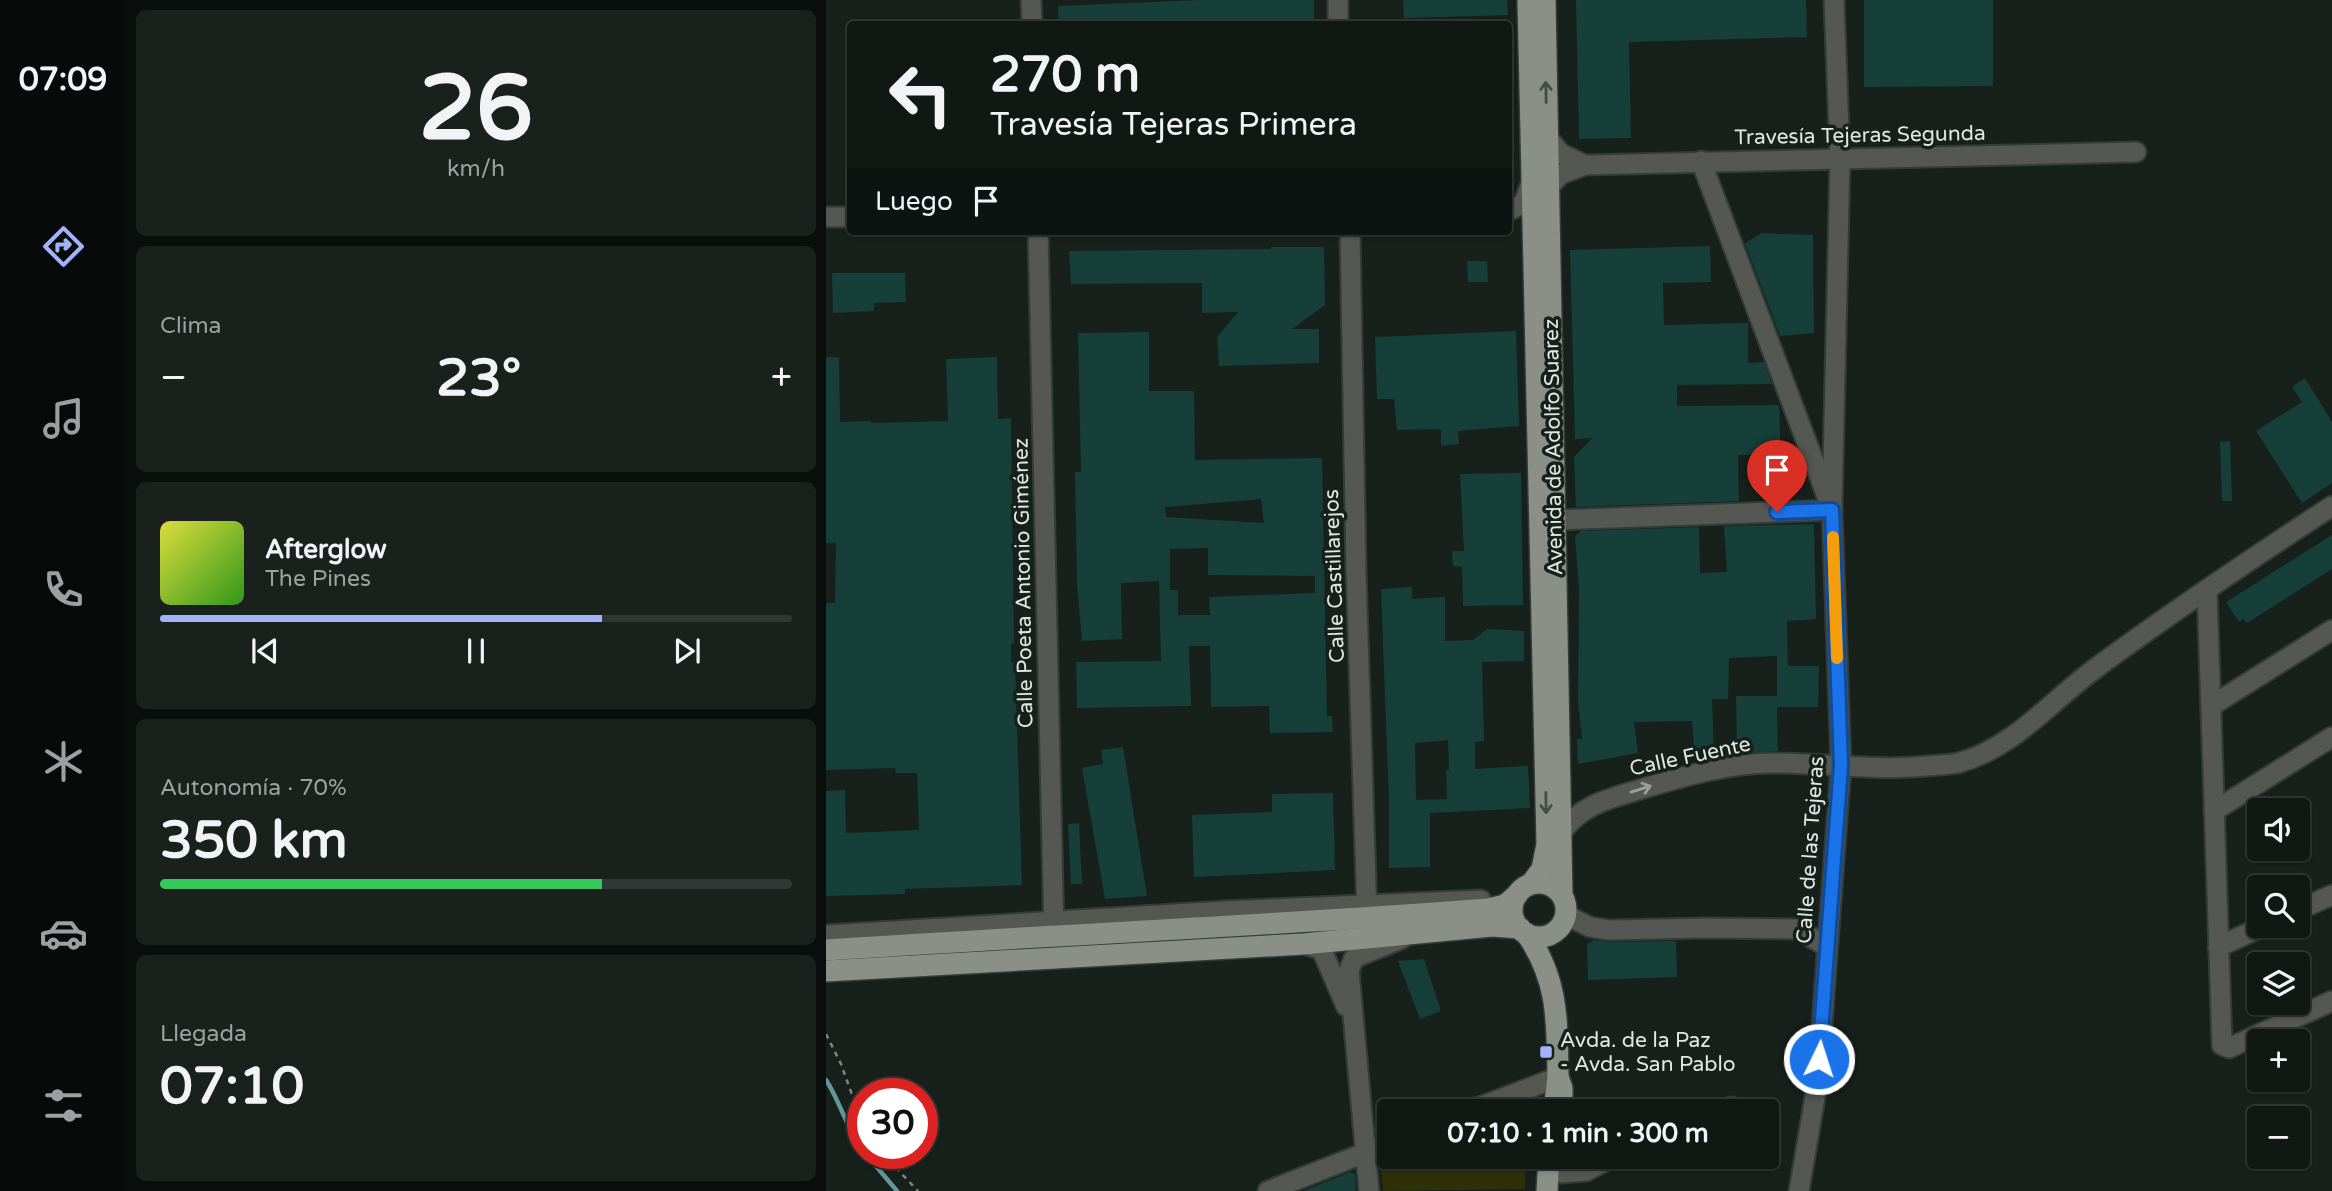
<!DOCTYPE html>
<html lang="es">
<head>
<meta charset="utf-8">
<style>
	body { margin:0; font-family:"Varela Round",sans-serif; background:#1a211d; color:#f1f3f6; height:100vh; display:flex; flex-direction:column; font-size:26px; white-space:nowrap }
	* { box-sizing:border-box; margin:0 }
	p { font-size:23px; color:#9ca0a0 }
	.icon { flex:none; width:38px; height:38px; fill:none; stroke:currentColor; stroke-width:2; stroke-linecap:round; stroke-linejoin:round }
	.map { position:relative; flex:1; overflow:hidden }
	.sheet { display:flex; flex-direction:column; gap:10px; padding:10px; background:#090d0b; width:700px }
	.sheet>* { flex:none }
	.banner { position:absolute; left:21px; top:21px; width:665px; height:214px; border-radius:7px; box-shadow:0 2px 5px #0004,0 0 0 2px #303734; background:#111814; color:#f1f3f6; overflow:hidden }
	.controls { position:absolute; left:1421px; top:798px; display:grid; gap:14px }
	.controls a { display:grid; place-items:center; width:63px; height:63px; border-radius:7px; background:#111814; box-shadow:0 2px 5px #0004,0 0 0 2px #303734; font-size:35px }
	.speed { position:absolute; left:21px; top:1078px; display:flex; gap:14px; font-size:35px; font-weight:700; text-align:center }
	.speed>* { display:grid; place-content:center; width:91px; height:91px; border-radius:50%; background:#111814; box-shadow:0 2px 5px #0004,0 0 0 2px #303734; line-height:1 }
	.speed .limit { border:10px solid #d22; background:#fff; color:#111 }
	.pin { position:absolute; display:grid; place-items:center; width:60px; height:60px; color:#fff; margin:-72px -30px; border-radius:50% 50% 50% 0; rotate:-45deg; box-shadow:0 0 7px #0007 }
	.pin .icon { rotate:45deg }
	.me { position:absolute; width:77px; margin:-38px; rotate:4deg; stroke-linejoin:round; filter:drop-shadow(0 0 5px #0008) }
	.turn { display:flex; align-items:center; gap:24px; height:147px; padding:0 28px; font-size:32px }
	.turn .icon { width:91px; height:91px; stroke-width:2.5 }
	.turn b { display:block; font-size:49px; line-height:60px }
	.then { display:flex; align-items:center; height:66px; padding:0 28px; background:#0003; gap:14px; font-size:26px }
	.big { font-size:52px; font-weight:700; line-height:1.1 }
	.sheet .card { flex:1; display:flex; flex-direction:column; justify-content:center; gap:10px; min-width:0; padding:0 24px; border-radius:10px; background:#1a211d }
	.sheet .dial { align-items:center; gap:0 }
	.dial b { font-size:91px; line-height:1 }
	.song { display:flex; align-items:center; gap:21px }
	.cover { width:84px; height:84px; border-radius:10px; background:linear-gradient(135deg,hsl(60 70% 55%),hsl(110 70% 35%)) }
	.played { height:7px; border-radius:4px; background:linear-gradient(90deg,#a2b2fd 70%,#303734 70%) }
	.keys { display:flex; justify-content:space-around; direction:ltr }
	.heat { display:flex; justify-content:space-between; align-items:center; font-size:38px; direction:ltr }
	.charge { height:10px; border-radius:5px; background:linear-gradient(90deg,#34c759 70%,#303734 0) }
	.trip { position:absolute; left:551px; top:1099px; width:402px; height:70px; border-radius:7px; background:#111814; box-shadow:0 2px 5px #0004,0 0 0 2px #303734; font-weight:700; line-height:70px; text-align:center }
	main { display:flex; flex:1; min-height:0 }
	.tabs { display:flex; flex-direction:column; width:126px; justify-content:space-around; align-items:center; background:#070a08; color:#9ca0a0 }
	.tabs .icon { width:49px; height:49px }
	.tabs .active { color:#a2b2fd }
	.tabs b { font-size:32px; color:#f1f3f6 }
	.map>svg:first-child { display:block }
	.green { fill:#2e3007 }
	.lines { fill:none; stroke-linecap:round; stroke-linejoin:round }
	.stream { stroke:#63969b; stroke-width:4.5 }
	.building { fill:#163f39; fill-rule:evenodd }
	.minor-casing { stroke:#333c37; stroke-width:23 }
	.major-casing { stroke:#333c37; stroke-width:24 }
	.path { stroke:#7e8681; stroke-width:2.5; stroke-dasharray:5 5; stroke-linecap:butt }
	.minor { stroke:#545752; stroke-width:19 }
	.major { stroke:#8a9087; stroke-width:21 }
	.oneway { stroke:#454d46 }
	.oneway2 { stroke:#9a9f9a }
	.route-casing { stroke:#114b97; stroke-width:18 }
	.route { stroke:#1a73e8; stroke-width:12 }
	.slow { stroke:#f59e0b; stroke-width:12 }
	.poi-dot { fill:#a2b2fd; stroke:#17201b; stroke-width:2.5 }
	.labels { text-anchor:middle; stroke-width:7; stroke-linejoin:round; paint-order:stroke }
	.street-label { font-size:21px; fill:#e0e7e3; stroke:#17201b }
	.poi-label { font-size:21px; fill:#e0e7e3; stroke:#17201b; text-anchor:start }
</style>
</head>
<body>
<main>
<nav class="tabs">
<b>07:09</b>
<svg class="icon active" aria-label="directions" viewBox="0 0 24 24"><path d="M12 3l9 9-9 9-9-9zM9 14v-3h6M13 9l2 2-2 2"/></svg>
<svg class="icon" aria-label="music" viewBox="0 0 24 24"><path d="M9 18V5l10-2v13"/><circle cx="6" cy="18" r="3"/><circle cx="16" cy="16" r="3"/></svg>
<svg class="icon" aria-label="phone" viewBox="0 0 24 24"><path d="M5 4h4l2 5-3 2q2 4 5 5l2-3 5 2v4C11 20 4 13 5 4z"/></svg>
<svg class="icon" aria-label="climate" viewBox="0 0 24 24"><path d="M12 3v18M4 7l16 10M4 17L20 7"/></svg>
<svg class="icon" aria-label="car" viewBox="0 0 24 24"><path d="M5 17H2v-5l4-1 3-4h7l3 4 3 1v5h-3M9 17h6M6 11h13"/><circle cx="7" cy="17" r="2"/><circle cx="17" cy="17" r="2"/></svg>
<svg class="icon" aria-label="filters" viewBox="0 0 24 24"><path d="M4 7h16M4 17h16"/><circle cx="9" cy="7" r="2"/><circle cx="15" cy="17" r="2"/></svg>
</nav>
<section class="sheet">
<div class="card dial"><b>26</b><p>km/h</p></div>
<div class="card"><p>Clima</p>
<div class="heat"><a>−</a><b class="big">23°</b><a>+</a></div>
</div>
<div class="card">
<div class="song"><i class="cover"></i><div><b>Afterglow</b><p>The Pines</p></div></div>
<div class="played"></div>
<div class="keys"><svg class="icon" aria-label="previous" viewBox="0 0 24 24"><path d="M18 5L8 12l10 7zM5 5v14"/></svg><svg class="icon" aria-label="pause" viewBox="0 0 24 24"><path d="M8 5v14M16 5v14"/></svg><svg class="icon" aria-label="next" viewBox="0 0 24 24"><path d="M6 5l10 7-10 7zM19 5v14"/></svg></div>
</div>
<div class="card"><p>Autonomía · 70%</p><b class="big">350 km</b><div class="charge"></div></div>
<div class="card"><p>Llegada</p><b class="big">07:10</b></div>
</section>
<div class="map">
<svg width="1506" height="1191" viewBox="0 0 1506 1191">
	<rect width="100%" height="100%" fill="#17201b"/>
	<path class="green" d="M 563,1154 L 564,1157 L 700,1157 L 699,1189 L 557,1191 L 554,1159 Z"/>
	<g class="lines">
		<g class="stream">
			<path d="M 0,1080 C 15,1103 20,1128 37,1151"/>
			<path d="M 39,1153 L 71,1191"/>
		</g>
	</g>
	<g class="building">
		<path d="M 375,0 L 488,0 L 488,24 L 233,24 L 232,6 Z"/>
		<path d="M 577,0 L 681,0 L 682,15 L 578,18 Z"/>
		<path d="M 750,0 L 980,0 L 981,37 L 803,42 L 805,138 L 753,139 Z"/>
		<path d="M 1038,0 L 1167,0 L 1167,86 L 1038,87 Z"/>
		<path d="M 936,233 L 987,235 L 988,333 L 954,336 L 919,243 Z"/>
		<path d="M 884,246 L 885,282 L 837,283 L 838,325 L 922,323 L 922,363 L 938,362 L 946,384 L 851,385 L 851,406 L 953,405 L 955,454 L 912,455 L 913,501 L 750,507 L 748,457 L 766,438 L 749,439 L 744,250 Z"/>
		<path d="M 445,247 L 498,247 L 499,305 L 466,329 L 493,329 L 493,363 L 393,366 L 391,337 L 412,312 L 376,313 L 376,283 L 245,284 L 243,251 L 445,249 Z"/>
		<path d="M 641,261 L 661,261 L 662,282 L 642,282 Z"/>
		<path d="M 6,273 L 79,273 L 80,302 L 48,303 L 48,311 L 7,313 Z"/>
		<path d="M 690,331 L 693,426 L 632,431 L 633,444 L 615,446 L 615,429 L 571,430 L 568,399 L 551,399 L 549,337 Z"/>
		<path d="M 323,332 L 323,391 L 368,391 L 369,460 L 496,458 L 501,716 L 506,716 L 507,732 L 444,733 L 443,706 L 385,707 L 384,646 L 363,646 L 365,706 L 251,708 L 250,662 L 335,661 L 333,581 L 295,583 L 296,639 L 256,641 L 251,584 L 249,472 L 255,472 L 252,333 ZM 435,499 L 438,523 L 340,517 L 339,507 ZM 382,548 L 382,575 L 489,576 L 489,593 L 383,597 L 384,615 L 352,615 L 352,590 L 344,590 L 344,549 Z"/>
		<path d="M 0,357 L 13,357 L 14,422 L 45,421 L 45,423 L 122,421 L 120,359 L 171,357 L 172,419 L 185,418 L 188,644 L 185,644 L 185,662 L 189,662 L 196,885 L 79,889 L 79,894 L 0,896 L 0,791 L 19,790 L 20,833 L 93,830 L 91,773 L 70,773 L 69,768 L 0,770 L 0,603 L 9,603 L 10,543 L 0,543 Z"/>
		<path d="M 1479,378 L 1506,422 L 1506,483 L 1476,503 L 1430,431 L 1476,402 L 1466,387 Z"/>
		<path d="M 1404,441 L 1406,501 L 1396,501 L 1394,442 Z"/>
		<path d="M 695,473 L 697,605 L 637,606 L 636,567 L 627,566 L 626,551 L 638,551 L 634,474 Z"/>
		<path d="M 988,524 L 990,619 L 961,621 L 962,666 L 993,666 L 992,707 L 951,707 L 952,751 L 911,753 L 910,696 L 951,696 L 951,656 L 903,658 L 902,699 L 886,699 L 888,757 L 869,761 L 866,721 L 808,722 L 812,753 L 752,764 L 751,739 L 756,739 L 752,702 L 753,590 L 749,536 L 755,531 L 873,527 L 874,573 L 901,572 L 898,526 Z"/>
		<path d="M 1506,535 L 1506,569 L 1421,623 L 1417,619 L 1413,622 L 1400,602 Z"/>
		<path d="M 586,587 L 586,599 L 619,597 L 619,641 L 647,640 L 661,629 L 698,631 L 698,661 L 656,662 L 658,741 L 649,742 L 649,769 L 702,766 L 704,808 L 604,813 L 604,867 L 563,868 L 563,801 L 555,589 ZM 622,740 L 623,770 L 620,770 L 621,799 L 590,800 L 589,743 Z"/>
		<path d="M 297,747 L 321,896 L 279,899 L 256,768 L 277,764 L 275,750 Z"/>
		<path d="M 507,793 L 509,870 L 368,877 L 366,815 L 446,812 L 446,794 Z"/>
		<path d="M 253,823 L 256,884 L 245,884 L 242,824 Z"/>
		<path d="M 768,940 L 783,942 L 850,941 L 851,977 L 762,980 L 761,944 Z"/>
		<path d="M 598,959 L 615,1011 L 594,1019 L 572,961 Z"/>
		<path d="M 524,1172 L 529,1174 L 530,1191 L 477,1191 Z"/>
	</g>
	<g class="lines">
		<g class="minor-casing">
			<g id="minor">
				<path d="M 205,0 L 206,24"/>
				<path d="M 512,0 L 512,24"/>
				<path d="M 722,138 L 734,153 L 759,165"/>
				<path d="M 875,161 L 1002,499"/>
				<path d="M 721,188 L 735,174 L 759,165 L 1310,152"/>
				<path d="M 682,211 L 698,203 L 705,183"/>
				<path d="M 0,217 L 24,217"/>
				<path d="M 212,231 L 228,935"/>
				<path d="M 524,231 L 530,571 L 541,916"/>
				<path d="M 729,520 L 1006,510"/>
				<path d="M 1381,590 L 1396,1045 L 1403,1048 L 1506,1001"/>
				<path d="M 1385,706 L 1506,630"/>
				<path d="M 1388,811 L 1506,737"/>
				<path d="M 736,832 C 755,805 782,799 812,790 C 855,777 902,763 947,763 C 998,763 1049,771 1100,766 C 1111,765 1122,765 1132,763 C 1187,748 1222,704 1266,671 C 1344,613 1425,559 1506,506"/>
				<path d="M 1472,910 L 1506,895"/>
				<path d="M 740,915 L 764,927 L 783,930 L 881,928 L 971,929 L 1000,946"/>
				<path d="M 0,935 L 398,911 L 655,900"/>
				<path d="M 477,944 L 494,949 L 498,955 L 520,1006"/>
				<path d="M 1392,947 L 1438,926"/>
				<path d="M 643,1111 L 732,1077"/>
				<path d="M 890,1111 L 906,1107"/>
				<path d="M 735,1173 L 760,1171 L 787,1157"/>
				<path d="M 442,1191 L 564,1143"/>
				<path d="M 543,1191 L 523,971 L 528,958 L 575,939"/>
				<path d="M 973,1191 L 992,1079 L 1015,765 L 1006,510 L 1014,158 L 1008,0"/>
			</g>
		</g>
		<g class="major-casing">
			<g id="major">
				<path d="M 702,0 L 721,844 L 716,869 L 705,884"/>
				<path d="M 719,0 L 736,895"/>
				<circle cx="713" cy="910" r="27"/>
				<path d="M 700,933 C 733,980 731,1022 732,1077"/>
				<path d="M 0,950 C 221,935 442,926 663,909 L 679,905 L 691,895"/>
				<path d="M 0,971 L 477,944 L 666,926 L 694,928"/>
				<path d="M 728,1111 L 732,1077 L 736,1088 L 736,1111"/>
				<path d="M 721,1191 L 723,1157"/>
			</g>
		</g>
		<g class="path">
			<path d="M 0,1034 L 15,1064 L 37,1125"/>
			<path d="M 56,1153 L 92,1191"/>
		</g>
		<use href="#minor" class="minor"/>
		<use href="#major" class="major"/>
	</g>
	<defs><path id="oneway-shaft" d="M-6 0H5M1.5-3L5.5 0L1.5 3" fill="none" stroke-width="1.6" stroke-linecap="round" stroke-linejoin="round" transform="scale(1.75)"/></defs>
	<g class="oneway">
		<use href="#oneway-shaft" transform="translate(720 92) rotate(-91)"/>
		<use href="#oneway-shaft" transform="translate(720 803) rotate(89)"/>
	</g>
	<use class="oneway2" href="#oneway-shaft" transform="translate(815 789) rotate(-17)"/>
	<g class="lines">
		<g class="route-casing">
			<path id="route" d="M 951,512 L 1006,510 L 1015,765 L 993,1059"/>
		</g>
		<use href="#route" class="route"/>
		<path class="slow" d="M 1007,537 L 1011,658"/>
	</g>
	<rect class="poi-dot" x="713" y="1045" width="14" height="14" rx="3.5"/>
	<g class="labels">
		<g class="street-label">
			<text transform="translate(1034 135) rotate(-1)" y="7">Travesía Tejeras Segunda</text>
			<text transform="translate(727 447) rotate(-91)" y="7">Avenida de Adolfo Suarez</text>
			<text transform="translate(508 576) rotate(-92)" y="7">Calle Castillarejos</text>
			<text transform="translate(197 583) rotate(-91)" y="7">Calle Poeta Antonio Giménez</text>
			<text transform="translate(864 756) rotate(-12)" y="7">Calle Fuente</text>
			<text transform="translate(984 850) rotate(-86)" y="7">Calle de las Tejeras</text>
		</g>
		<g class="poi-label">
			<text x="734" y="1047">Avda. de la Paz<tspan x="734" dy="24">- Avda. San Pablo</tspan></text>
		</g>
	</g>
</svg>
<div class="controls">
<a><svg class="icon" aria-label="sound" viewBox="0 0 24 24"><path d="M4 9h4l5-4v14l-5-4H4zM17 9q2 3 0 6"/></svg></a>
<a><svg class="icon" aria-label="search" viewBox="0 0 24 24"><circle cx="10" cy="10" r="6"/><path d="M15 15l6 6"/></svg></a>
<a><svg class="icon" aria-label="layers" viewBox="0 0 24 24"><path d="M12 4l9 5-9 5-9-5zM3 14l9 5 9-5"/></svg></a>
<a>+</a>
<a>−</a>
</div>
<div class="speed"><div class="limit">30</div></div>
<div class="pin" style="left:951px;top:512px;background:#d93025"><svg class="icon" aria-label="arrive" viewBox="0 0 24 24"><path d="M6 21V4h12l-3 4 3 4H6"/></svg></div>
<svg class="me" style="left:993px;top:1059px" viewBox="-20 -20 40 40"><circle r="17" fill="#1a73e8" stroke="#fff" stroke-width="3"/><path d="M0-11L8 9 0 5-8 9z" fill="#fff"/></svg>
<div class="trip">07:10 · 1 min · 300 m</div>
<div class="banner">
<div class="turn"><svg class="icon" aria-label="left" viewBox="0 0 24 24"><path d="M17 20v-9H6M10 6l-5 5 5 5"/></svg><div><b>270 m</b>Travesía Tejeras Primera</div></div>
<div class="then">Luego<svg class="icon" aria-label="arrive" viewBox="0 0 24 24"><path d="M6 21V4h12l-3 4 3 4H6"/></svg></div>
</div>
</div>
</main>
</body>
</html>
